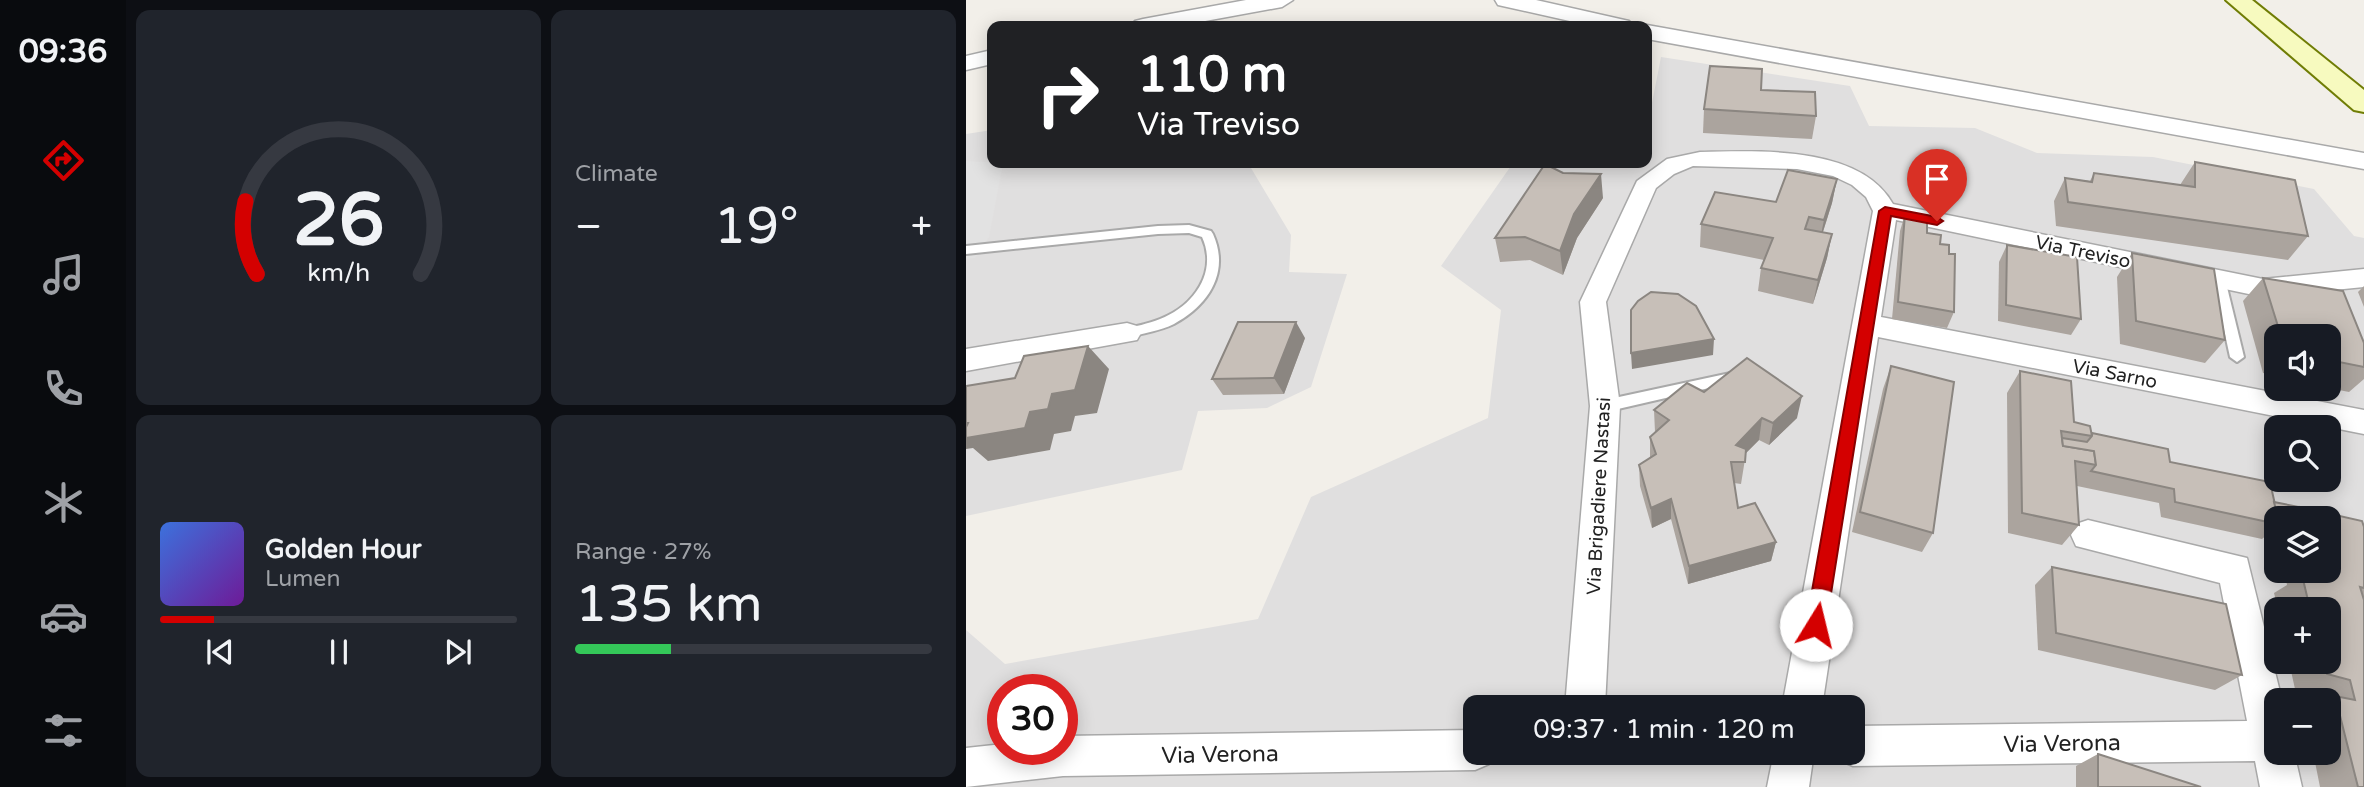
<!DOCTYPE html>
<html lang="en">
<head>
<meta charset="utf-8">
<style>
	body { margin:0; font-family:"Varela Round",sans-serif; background:#20242c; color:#f1f3f6; height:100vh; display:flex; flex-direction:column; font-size:26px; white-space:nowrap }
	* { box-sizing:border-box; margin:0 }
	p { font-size:23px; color:#9ea1a6 }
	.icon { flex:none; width:38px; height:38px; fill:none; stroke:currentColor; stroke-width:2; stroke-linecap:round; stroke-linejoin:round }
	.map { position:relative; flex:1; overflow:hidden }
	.drawer { display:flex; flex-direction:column; gap:10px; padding:10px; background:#0d0f14; width:840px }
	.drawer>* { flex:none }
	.banner { position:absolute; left:21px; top:21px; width:665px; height:147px; border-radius:14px; box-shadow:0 4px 18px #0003; background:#202124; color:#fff; overflow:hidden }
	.tools { position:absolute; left:1298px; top:324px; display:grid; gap:14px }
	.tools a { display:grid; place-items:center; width:77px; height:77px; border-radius:14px; background:#171b24; box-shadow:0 4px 18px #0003; font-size:35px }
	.speed { position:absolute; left:21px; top:674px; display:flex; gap:14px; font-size:35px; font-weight:700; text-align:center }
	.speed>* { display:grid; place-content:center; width:91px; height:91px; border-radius:50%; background:#171b24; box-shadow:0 4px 18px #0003; line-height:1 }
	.speed .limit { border:10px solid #d22; background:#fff; color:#111 }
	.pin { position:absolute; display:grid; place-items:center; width:60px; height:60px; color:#fff; margin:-72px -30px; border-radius:50% 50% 50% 0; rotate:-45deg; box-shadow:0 0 7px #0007 }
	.pin .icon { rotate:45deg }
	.me { position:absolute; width:77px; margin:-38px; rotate:9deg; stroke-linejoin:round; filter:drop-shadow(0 0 5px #0008) }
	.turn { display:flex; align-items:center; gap:24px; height:147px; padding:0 35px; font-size:32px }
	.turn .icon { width:91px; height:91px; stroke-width:2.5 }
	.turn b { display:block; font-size:49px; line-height:60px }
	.big { font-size:52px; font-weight:600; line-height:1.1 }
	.drawer .tile { flex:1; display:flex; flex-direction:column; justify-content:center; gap:10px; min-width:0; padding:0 24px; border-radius:14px; background:#20242c }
	.drawer .dial { align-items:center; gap:0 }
	.dial svg { height:182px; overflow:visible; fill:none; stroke:#363941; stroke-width:7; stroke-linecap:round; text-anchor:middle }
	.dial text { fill:#f1f3f6; stroke:none }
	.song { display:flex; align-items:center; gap:21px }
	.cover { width:84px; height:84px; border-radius:10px; background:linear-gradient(135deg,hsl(220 70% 55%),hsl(280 70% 35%)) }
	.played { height:7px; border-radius:4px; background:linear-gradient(90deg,#d40000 15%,#363941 15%) }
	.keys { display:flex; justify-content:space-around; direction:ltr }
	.heat { display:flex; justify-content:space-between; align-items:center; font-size:38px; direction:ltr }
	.charge { height:10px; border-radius:5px; background:linear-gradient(90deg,#34c759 27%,#363941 0) }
	.drawer .tiles { flex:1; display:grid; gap:10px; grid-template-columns:repeat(2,1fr) }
	.trip { position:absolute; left:497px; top:695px; width:402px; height:70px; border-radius:14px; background:#171b24; box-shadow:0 4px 18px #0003; font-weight:600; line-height:70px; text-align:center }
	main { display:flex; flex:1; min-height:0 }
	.tab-bar { display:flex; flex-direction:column; width:126px; justify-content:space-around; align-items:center; background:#090b0e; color:#9ea1a6 }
	.tab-bar .icon { width:49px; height:49px }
	.tab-bar .current { color:#d40000 }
	.tab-bar b { font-size:32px; color:#f1f3f6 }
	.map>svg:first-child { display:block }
	.residential { fill:#e0dfdf; fill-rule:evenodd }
	.parking { fill:#e2e2e2 }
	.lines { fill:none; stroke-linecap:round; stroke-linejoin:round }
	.service-casing { stroke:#a9a9a9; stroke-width:4 }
	.minor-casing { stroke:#a9a9a9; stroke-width:3 }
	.tertiary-casing { stroke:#a9a9a9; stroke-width:3 }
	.secondary-casing { stroke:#707d05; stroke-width:4 }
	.service { fill:#fff; fill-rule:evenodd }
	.minor { fill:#fff; fill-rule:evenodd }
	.tertiary { fill:#fff; fill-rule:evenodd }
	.secondary { fill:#f7fabf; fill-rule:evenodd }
	.wall { fill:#aba49e }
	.shaded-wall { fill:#8b8681 }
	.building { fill:#c7bfb8; stroke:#8b8681; stroke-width:2 }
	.route { fill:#d40000; stroke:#8a0000; stroke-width:2 }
	.labels { text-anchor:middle; stroke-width:5; stroke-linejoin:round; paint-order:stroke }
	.street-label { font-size:19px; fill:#222; stroke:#fff }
	.near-street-label { font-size:23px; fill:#222; stroke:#fff }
</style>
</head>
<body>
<main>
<nav class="tab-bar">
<b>09:36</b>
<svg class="icon current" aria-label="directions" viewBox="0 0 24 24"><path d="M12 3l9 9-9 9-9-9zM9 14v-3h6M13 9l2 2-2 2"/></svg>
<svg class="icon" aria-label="music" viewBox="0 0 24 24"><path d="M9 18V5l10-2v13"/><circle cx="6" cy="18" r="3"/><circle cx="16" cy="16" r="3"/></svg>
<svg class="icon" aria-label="phone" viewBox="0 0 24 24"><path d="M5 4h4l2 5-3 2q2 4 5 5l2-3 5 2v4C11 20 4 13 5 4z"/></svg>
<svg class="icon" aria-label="climate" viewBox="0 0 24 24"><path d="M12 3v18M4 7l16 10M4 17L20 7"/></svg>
<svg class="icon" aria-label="car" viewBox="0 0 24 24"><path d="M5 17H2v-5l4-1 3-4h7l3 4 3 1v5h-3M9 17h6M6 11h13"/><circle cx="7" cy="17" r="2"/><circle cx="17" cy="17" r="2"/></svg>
<svg class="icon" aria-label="filters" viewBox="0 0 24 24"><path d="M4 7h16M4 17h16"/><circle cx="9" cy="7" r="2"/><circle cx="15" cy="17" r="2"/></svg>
</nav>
<section class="drawer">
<div class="tiles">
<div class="tile dial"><svg viewBox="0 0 100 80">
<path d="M14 69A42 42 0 1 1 86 69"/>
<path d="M14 69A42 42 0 0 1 9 37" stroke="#d40000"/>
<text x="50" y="56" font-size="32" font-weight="700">26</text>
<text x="50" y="72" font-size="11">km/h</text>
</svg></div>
<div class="tile"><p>Climate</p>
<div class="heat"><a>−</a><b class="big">19°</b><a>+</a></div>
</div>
<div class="tile">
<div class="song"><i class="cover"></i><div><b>Golden Hour</b><p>Lumen</p></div></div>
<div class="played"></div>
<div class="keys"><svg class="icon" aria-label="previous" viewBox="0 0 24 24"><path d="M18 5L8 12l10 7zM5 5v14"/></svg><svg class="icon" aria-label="pause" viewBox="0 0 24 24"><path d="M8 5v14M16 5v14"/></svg><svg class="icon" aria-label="next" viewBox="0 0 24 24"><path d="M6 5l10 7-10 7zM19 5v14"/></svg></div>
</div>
<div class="tile"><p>Range · 27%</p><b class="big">135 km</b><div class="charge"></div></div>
</div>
</section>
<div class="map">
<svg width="1398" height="787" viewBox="0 0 1398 787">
	<rect width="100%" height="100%" fill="#f2efe9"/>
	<g class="residential">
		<path d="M 695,57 L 884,86 L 903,126 L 1009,128 L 1071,153 L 1187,157 L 1348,189 L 1388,236 L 1398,238 L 1398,787 L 0,787 L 0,630 L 39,664 L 292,619 L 345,497 L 522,418 L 535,310 L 475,266 L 547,163 L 681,163 L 681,114 L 684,113 ZM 1311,336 L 1363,336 L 1363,388 L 1311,388 ZM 1311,427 L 1363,427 L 1363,480 L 1311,480 ZM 1311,518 L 1363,518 L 1363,570 L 1311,570 ZM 1311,609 L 1363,609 L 1363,662 L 1311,662 ZM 37,690 L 96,690 L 96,749 L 37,749 ZM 1311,700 L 1363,700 L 1363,752 L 1311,752 ZM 509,707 L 887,707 L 887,752 L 509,752 Z"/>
		<path d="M 26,130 L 26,163 L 77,163 L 80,167 L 146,163 L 282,163 L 325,235 L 323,272 L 381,274 L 345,387 L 301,408 L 232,411 L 216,470 L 0,516 L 0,134 Z"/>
	</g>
	<path class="parking" d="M 0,161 L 37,163 L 23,237 L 9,258 L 0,259 Z"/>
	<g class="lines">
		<g class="service-casing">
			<g id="service">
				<path d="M 223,225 L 245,231 L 247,234 C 264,272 243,305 208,324 C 194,331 177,333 161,338 L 154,333 L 156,330 C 169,326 182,324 194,319 C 228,306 252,272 236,237 L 223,233 L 192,234 L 0,254 L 0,246 L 192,226 Z"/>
				<path d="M 1253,275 L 1259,279 L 1278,357 L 1271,362 L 1264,357 L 1247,279 Z"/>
				<path d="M 769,372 L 776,377 L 769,382 L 639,412 L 634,410 L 632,406 L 634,402 L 639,400 Z"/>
			</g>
		</g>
		<g class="minor-casing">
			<g id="minor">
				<path d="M 734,152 C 794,151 894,145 927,204 L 1297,279 L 1398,269 L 1398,287 L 1297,297 L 930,220 L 915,317 L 1398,410 L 1398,434 L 912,337 L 856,707 L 816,707 L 907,211 L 900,197 L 886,185 L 867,176 L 831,169 L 727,166 L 708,174 L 690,188 L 640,302 L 654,406 L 639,707 L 599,707 L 624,406 L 614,302 L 671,181 L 701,159 Z"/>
				<path d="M 161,323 L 171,326 L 175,333 L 171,340 L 0,371 L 0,349 Z"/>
				<path d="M 1122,520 L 1281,558 L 1316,700 L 1311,700 L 1311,752 L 1328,752 L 1336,787 L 1294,787 L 1289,761 L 887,766 L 873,760 L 870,752 L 887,752 L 887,726 L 1281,721 L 1254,583 L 1110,546 L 1105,535 L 1110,524 Z"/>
				<path d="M 509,730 L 509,752 L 528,752 L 523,764 L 509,770 L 97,776 L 0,787 L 0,748 L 37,744 L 37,749 L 96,749 L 97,736 Z"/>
				<path d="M 808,752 L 848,752 L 843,787 L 801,787 Z"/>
			</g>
		</g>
		<g class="tertiary-casing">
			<g id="tertiary">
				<path d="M 280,0 L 327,0 L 316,7 L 212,26 L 165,26 L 169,21 L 177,19 Z"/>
				<path d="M 529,0 L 570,0 L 663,21 L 667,26 L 626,26 L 532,5 Z"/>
				<path d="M 681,25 L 1398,153 L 1398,169 L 681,39 L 681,26 L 676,26 Z"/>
				<path d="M 26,50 L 26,64 L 0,70 L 0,56 Z"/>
			</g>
		</g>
		<g class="secondary-casing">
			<path id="secondary" d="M 1260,0 L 1286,0 L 1398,90 L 1398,112 L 1388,110 Z"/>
		</g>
		<use href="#service" class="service"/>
		<use href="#minor" class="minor"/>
		<use href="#tertiary" class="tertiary"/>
		<use href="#secondary" class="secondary"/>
	</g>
	<g class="wall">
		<path d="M 795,90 L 850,116 L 846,139 L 737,133 L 738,109 Z"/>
		<path d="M 1229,162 L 1342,236 L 1322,260 L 1090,226 L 1088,201 L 1099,178 L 1124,181 L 1128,173 L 1214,185 Z"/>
		<path d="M 871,179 L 866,203 L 857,232 L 866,234 L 861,258 L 847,304 L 792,291 L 795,268 L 798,260 L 734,247 L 735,224 L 810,202 Z"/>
		<path d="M 637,198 L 611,238 L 597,275 L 564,260 L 534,262 L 529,238 Z"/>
		<path d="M 939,214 L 961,233 L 988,312 L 981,328 L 926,319 L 934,231 Z"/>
		<path d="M 1041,245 L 1115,319 L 1105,335 L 1032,321 L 1033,262 Z"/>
		<path d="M 1166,253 L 1259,340 L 1239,363 L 1154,344 L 1151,277 Z"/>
		<path d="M 1297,278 L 1398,343 L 1398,379 L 1383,392 L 1363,388 L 1363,336 L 1311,336 L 1311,376 L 1297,373 L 1277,301 Z"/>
		<path d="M 1398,286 L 1398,307 L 1392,292 Z"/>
		<path d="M 339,338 L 318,394 L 257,395 L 246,379 Z"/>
		<path d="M 925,366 L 967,533 L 956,552 L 886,532 L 917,389 Z"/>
		<path d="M 1054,371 L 1108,422 L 1126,433 L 1204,462 L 1308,502 L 1334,507 L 1398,527 L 1398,787 L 1354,787 L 1347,752 L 1363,752 L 1363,700 L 1353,700 L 1352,695 L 1329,689 L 1323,662 L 1363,662 L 1363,609 L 1312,609 L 1308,593 L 1321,585 L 1318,570 L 1363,570 L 1363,518 L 1311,518 L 1311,540 L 1308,529 L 1296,539 L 1195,517 L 1193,503 L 1111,486 L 1113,525 L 1096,545 L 1042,533 L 1041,393 Z"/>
		<path d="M 738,392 L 831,418 L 803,445 L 793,440 L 780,453 L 775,484 L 768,483 L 772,508 L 810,542 L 805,561 L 722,584 L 705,519 L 686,528 L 674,486 L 673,465 L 684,458 L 684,437 L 689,432 L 688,410 Z"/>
		<path d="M 1086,567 L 1276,675 L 1249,690 L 1072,650 L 1069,585 Z"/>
		<path d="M 1132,754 L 1235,787 L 1110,787 L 1110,766 Z"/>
	</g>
	<g class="shaded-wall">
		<path d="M 635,174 L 637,198 L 611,238 L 597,275 L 594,251 L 608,214 Z"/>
		<path d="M 871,179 L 866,203 L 853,244 L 858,220 Z"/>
		<path d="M 866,234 L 861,258 L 847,304 L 852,280 Z"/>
		<path d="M 330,322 L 339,338 L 318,394 L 308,378 Z"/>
		<path d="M 748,339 L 747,355 L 666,369 L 665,353 Z"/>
		<path d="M 122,346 L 143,369 L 131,413 L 109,416 L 105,431 L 88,434 L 84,450 L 22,461 L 7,448 L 0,449 L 0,423 L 64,412 L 86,394 Z"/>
		<path d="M 836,396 L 831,418 L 803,445 L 807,423 Z"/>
		<path d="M 796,418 L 793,440 L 771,462 L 770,445 Z"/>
		<path d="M 705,499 L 705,519 L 686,528 L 685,508 Z"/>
		<path d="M 810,542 L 805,561 L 722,584 L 723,566 Z"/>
	</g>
	<g class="building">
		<path d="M 744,66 L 796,69 L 795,90 L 849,92 L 850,116 L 738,109 Z"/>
		<path d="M 1229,162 L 1329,180 L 1342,236 L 1102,202 L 1099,178 L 1126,182 L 1128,173 L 1229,187 Z"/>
		<path d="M 579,164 L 597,173 L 635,174 L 608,214 L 594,251 L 559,237 L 529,238 Z"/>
		<path d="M 822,170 L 871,179 L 858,220 L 843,217 L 839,229 L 866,234 L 852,280 L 795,268 L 807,238 L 735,224 L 749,192 L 810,202 Z"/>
		<path d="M 939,214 L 961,218 L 961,233 L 975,235 L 974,244 L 983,245 L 983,254 L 989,254 L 988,312 L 932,302 Z"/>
		<path d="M 1041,245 L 1111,257 L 1115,319 L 1040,305 Z"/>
		<path d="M 1166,253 L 1248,269 L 1259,340 L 1170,321 Z"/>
		<path d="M 1297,278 L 1377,291 L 1398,343 L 1398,367 L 1363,360 L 1363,336 L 1315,336 Z"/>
		<path d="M 685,292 L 712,294 L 730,306 L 748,339 L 665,353 L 665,310 L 672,301 Z"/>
		<path d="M 272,322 L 330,322 L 308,378 L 246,379 Z"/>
		<path d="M 122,346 L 109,390 L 86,394 L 82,409 L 64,412 L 59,428 L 0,438 L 0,427 L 2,423 L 0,423 L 0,386 L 49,378 L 58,356 Z"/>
		<path d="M 781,358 L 836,396 L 807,423 L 796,418 L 770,445 L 780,449 L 779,462 L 765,462 L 772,508 L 789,503 L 810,542 L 723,566 L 705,499 L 685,508 L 673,465 L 690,454 L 684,437 L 703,420 L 688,410 L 721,383 L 738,392 Z"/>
		<path d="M 925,366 L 988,382 L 967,533 L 894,512 Z"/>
		<path d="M 1054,371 L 1105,381 L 1108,422 L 1124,426 L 1126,436 L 1095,431 L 1097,446 L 1128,451 L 1130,465 L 1109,461 L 1113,525 L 1056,513 Z"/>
		<path d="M 1126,433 L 1202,449 L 1204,462 L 1304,482 L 1312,518 L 1311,518 L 1311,524 L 1209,502 L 1208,489 L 1125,471 L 1130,465 L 1128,451 L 1097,446 L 1096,438 L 1121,442 L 1126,436 Z"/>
		<path d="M 1308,502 L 1333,507 L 1319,518 L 1312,518 Z"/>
		<path d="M 1334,507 L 1396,521 L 1398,527 L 1398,588 L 1394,587 L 1398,600 L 1398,787 L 1392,787 L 1369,696 L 1389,700 L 1384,680 L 1361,674 L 1358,662 L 1363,662 L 1363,609 L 1344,609 L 1336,575 L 1353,578 L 1351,570 L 1363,570 L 1363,518 L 1337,518 Z"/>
		<path d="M 1086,567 L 1260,604 L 1276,675 L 1090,633 Z"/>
		<path d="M 1132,754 L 1235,787 L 1132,787 Z"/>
	</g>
	<path class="route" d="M 919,207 L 971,217 L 977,221 L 971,225 L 925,216 L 860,625 L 857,632 L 850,634 L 843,632 L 840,625 L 913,211 Z"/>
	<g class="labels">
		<g class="street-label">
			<text transform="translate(1117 251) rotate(12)" y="7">Via Treviso</text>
			<text transform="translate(1149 373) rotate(11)" y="7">Via Sarno</text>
			<text transform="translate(632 496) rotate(-87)" y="7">Via Brigadiere Nastasi</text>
		</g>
		<g class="near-street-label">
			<text transform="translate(1096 743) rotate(-1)" y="8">Via Verona</text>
			<text transform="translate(254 754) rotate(-1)" y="8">Via Verona</text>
		</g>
	</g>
</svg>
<div class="tools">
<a><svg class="icon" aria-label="sound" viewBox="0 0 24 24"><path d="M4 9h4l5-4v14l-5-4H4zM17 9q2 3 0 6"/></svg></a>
<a><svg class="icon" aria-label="search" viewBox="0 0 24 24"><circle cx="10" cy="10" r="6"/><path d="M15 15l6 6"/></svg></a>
<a><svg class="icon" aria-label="layers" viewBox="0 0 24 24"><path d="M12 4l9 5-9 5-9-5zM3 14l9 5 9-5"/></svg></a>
<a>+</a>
<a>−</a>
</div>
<div class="speed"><div class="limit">30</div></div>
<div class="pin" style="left:971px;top:221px;background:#d93025"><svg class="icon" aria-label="arrive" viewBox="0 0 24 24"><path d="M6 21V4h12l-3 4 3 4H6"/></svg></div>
<svg class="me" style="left:850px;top:625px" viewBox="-20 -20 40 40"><circle r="19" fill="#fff"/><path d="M0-13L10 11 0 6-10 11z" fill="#d40000"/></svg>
<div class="trip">09:37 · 1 min · 120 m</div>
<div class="banner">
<div class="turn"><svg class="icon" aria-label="right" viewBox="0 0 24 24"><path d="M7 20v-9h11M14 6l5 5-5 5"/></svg><div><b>110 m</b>Via Treviso</div></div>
</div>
</div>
</main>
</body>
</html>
